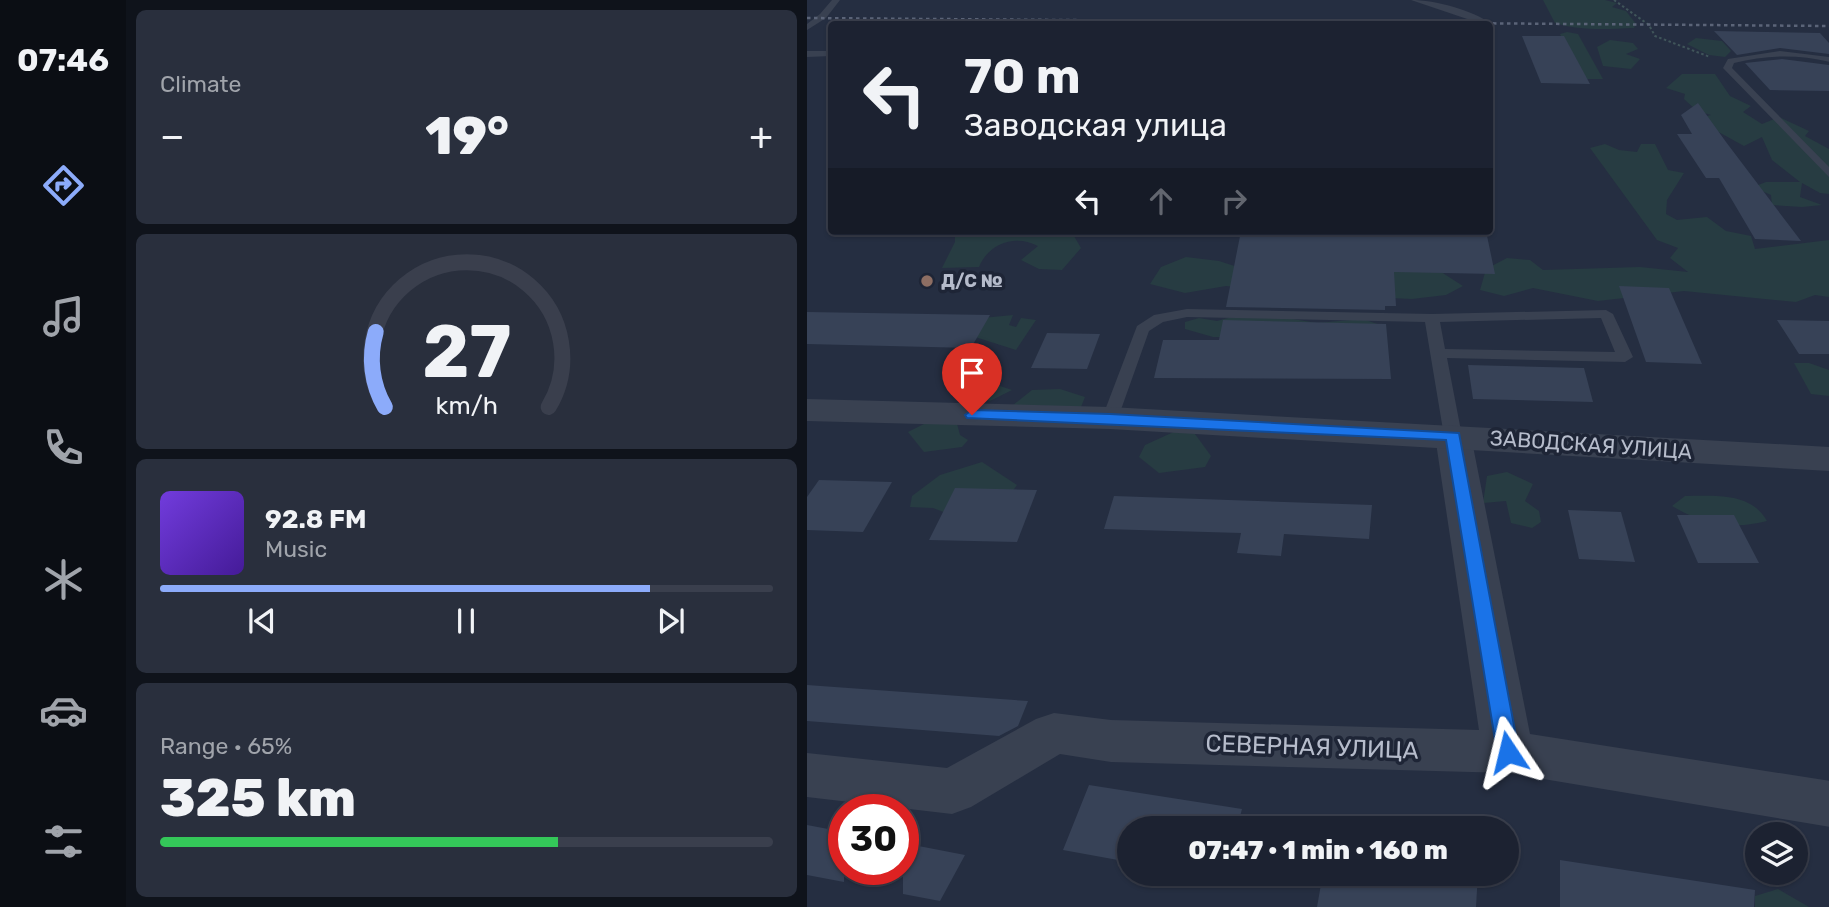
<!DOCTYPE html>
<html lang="en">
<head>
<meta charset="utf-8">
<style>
	body { margin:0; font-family:Rubik,sans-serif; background:#292f3d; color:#f1f3f6; height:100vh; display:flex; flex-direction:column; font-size:26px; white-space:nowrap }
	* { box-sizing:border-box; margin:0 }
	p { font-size:23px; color:#a0a4ab }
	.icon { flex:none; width:38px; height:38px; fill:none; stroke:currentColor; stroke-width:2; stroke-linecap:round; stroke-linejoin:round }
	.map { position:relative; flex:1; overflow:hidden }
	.drawer { display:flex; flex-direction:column; gap:10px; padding:10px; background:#0f131b; width:681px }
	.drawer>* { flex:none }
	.guide { position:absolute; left:21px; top:21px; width:665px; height:214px; border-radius:7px; box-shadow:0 2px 5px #0004,0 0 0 2px #3a3f4d; background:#1c2231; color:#f1f3f6; overflow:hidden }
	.controls { position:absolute; left:938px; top:822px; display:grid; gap:14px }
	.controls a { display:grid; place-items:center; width:63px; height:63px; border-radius:50%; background:#1c2231; box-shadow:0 2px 5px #0004,0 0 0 2px #3a3f4d; font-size:35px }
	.speed { position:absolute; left:21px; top:794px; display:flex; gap:14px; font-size:35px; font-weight:700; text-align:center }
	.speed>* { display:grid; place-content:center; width:91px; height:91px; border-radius:50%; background:#1c2231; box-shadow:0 2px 5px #0004,0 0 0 2px #3a3f4d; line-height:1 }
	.speed .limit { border:10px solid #d22; background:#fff; color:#111 }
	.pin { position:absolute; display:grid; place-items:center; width:60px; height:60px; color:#fff; margin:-72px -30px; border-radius:50% 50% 50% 0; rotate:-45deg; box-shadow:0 0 7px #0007 }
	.pin .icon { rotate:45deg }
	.me { position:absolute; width:77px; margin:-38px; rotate:350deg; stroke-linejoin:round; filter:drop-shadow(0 0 5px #0008) }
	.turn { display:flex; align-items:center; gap:24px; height:147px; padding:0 21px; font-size:32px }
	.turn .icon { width:91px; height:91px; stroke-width:2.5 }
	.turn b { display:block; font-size:49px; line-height:60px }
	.lanes { display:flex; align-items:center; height:66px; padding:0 21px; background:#0003; justify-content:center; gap:35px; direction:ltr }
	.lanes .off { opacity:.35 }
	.big { font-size:52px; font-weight:800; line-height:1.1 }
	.drawer .widget { flex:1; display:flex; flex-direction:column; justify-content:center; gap:10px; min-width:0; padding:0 24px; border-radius:10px; background:#292f3d }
	.drawer .dial { align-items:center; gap:0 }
	.dial svg { height:182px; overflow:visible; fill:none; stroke:#3a3f4d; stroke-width:7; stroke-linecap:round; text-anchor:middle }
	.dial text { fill:#f1f3f6; stroke:none }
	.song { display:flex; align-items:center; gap:21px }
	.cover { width:84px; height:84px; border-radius:10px; background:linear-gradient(135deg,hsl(260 70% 55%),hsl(260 70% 35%)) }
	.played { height:7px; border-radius:4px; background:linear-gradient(90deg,#8cabfa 80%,#3a3f4d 80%) }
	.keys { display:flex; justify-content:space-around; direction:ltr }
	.heat { display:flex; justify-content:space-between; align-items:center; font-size:38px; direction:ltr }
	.charge { height:10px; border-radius:5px; background:linear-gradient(90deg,#34c759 65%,#3a3f4d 0) }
	.trip { position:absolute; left:310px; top:816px; width:402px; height:70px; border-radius:35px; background:#1c2231; box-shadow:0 2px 5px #0004,0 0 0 2px #3a3f4d; font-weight:800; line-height:70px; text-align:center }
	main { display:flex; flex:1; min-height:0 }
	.tab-bar { display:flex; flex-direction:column; width:126px; justify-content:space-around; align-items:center; background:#0b0e14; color:#a0a4ab }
	.tab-bar .icon { width:49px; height:49px }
	.tab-bar .current { color:#8cabfa }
	.tab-bar b { font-size:32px; color:#f1f3f6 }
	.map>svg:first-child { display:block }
	.green { fill:#273c42 }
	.building { fill:#374257 }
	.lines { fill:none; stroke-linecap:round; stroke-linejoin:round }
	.path { stroke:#40555a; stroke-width:2; stroke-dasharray:2.5 2.5; stroke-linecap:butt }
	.service { fill:#394151; fill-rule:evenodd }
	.minor { fill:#394151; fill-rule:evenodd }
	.tertiary { fill:#394151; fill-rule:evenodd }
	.rail { stroke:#5b6478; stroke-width:2.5; stroke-dasharray:3.5 3.5; stroke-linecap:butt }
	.route { fill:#1a73e8; stroke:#114b97; stroke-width:2 }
	.education-dot { fill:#8d6e63; stroke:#1e2536; stroke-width:2.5 }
	.labels { text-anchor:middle; stroke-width:7; stroke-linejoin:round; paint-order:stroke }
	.far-poi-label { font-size:18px; font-weight:bold; fill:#b6bccb; stroke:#1e2536; text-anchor:start }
	.street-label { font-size:21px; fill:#b6bccb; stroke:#1e2536 }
	.near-street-label { font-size:24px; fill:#b6bccb; stroke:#1e2536 }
</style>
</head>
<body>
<main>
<nav class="tab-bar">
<b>07:46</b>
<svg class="icon current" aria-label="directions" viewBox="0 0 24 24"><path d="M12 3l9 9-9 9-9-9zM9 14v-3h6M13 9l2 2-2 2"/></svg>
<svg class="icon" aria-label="music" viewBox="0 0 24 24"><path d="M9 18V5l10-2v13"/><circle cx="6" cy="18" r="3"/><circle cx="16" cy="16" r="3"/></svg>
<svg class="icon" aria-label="phone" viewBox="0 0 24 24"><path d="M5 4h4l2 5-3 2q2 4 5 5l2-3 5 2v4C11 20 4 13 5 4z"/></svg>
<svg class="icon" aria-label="climate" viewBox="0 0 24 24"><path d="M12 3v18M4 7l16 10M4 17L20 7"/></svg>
<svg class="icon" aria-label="car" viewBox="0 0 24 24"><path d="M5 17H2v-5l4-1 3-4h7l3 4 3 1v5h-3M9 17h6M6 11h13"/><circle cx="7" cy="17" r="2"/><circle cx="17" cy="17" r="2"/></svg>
<svg class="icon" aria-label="filters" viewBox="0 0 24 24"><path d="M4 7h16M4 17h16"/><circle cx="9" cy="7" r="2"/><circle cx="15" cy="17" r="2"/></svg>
</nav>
<section class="drawer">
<div class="widget"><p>Climate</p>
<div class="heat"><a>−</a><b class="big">19°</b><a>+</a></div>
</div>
<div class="widget dial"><svg viewBox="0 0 100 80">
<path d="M14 69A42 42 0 1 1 86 69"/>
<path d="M14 69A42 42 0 0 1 10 36" stroke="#8cabfa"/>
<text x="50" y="56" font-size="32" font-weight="700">27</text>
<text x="50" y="72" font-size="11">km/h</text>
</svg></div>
<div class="widget">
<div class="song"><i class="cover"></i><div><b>92.8 FM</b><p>Music</p></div></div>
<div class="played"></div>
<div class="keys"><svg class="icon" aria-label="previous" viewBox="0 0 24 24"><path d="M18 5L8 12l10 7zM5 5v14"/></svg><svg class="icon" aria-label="pause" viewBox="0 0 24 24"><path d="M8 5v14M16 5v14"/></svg><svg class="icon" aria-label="next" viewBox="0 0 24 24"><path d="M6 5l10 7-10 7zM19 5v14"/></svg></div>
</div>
<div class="widget"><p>Range · 65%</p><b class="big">325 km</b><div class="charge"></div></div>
</section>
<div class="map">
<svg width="1023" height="907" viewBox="0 0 1023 907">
	<rect width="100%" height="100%" fill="#252e41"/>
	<g class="green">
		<path d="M 736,0 L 798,0 L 810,3 L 805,7 L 819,11 L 829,24 L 827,28 C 801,29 772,31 748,23 Z"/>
		<path d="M 760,32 L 771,34 L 796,79 L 775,79 L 753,34 Z"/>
		<path d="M 889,38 L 915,41 L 924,51 L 918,57 L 902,55 L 880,44 Z"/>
		<path d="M 803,40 L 826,43 L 831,49 L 819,54 L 833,59 L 824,69 L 796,66 L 790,47 Z"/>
		<path d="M 875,74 L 908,74 L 923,96 L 944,106 L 936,112 L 955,124 L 972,117 L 1002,131 L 998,136 L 1022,149 L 1022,194 L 1013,193 L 995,183 L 993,197 L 1015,205 L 995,207 L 965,205 L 964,195 L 946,187 L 959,182 L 993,182 L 965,160 L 955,137 L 937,146 L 888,119 L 904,115 L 890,111 L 877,99 L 878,94 L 859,88 Z"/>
		<path d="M 798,144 L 812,150 L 830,152 L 834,144 L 848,144 L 861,170 L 877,173 L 860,200 L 859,214 L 870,220 L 900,217 L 919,231 L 944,236 L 948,249 L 1022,240 L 1022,297 L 1008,295 L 989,302 L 877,291 L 791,301 L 726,288 L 697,296 L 673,290 L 679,269 L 700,258 L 723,260 L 736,270 L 833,267 L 881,272 L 863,258 L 871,248 L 850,240 L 783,148 Z"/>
		<path d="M 160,231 L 257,231 L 267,236 L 274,248 L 255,270 L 232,269 L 214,260 L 231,246 C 208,234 182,243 172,267 L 135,268 L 148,242 L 148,235 Z"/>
		<path d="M 379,257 L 412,261 L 443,271 L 617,261 L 656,286 L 639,295 L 605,299 L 498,294 L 419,286 L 378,293 L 343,284 L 354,267 Z"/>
		<path d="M 443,312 L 510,323 L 556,319 L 573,325 L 556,338 L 406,337 L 378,329 L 378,322 L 392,318 L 410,321 Z"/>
		<path d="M 206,315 L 202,325 L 209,327 L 214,318 L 229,320 L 209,350 L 165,336 L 175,318 Z"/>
		<path d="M 987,363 L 1002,363 L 1022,370 L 1022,396 L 1004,394 Z"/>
		<path d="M 164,366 L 185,366 L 193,386 L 205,390 L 183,401 L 156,391 L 144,377 Z"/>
		<path d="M 253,389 L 278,397 L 274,407 L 206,405 L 225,390 Z"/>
		<path d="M 125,420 L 149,420 L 153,435 L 161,440 L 155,447 L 117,452 L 101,432 Z"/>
		<path d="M 371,430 L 388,434 L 404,456 L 398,467 L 352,473 L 332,457 L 338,445 Z"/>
		<path d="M 175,462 L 210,485 L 199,500 L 147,516 L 126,508 L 103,507 L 105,496 L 133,475 Z"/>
		<path d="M 700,472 L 726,484 L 718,501 L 732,511 L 734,522 L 725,528 L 704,523 L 699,501 L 676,503 L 680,476 Z"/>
		<path d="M 878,496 C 908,496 944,492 960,521 C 927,530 895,524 865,506 Z"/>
		<path d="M 971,889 L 1002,907 L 948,907 L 948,896 Z"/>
	</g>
	<g class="building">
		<path d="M 907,31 L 1013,33 L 1022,43 L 1022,54 L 973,48 L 930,55 Z"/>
		<path d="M 715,36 L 757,36 L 783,84 L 734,83 Z"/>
		<path d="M 975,59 L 1022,65 L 1022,91 L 963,90 L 938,63 Z"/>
		<path d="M 891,103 L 919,142 L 994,241 L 948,239 L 912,178 L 899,178 L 870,134 L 885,134 L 874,115 Z"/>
		<path d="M 434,231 L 679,231 L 688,274 L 587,272 L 589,306 L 578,306 L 578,310 L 419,307 Z"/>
		<path d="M 812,286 L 862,288 L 895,364 L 839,362 Z"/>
		<path d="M 0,312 L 183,315 L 164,348 L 0,344 Z"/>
		<path d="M 416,320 L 579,324 L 584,379 L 347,378 L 356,340 L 412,340 Z"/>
		<path d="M 970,320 L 1022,321 L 1022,354 L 992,354 Z"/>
		<path d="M 240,333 L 293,334 L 280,369 L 224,368 Z"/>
		<path d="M 661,365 L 777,368 L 786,402 L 666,399 Z"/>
		<path d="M 12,480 L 85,482 L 56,532 L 0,530 L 0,497 Z"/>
		<path d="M 148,488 L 230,490 L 210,542 L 122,540 Z"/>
		<path d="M 307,496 L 565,505 L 562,539 L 477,534 L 474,556 L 430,553 L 434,533 L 297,529 Z"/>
		<path d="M 761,510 L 814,512 L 828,562 L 772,559 Z"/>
		<path d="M 870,515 L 927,515 L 952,563 L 891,563 Z"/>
		<path d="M 0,685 L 221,701 L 211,726 L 192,736 L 0,721 Z"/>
		<path d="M 282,785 L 435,809 L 430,828 L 322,828 L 322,862 L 256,850 Z"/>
		<path d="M 0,825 L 37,832 L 37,882 L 0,875 Z"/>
		<path d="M 96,843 L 158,855 L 133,901 L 96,894 Z"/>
		<path d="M 753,860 L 948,890 L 947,907 L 753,907 Z"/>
		<path d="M 516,873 L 671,873 L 669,907 L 510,907 Z"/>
	</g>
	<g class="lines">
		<path class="path" d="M 807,0 L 842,25 L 848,36 L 903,57"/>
		<g class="service">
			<path d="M 25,0 L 33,0 L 19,18 L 0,30 L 0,24 L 13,14 Z"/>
			<path d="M 604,0 C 629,0 664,10 685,24 L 675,24 Z"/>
			<path d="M 0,51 L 24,51 L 24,56 L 0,57 Z"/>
			<path d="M 973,51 L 1023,57 L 1023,62 C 991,54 959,55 927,63 L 925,68 L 1023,168 L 1023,178 L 916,68 L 921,59 Z"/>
			<path d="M 380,309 L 625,314 L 799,310 L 806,314 L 826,357 L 818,362 L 640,358 L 655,436 L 646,441 L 637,436 L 618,322 L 380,317 L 356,322 L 342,331 L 311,418 L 309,422 L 297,422 L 295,418 L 330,326 L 347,315 ZM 794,318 L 808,352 L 638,349 L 633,322 Z"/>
		</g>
		<path class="minor" d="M 646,425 L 659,428 L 664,436 L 723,734 L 1023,781 L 1023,827 L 701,773 L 304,762 L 253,754 L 164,807 L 145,814 L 0,797 L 0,753 L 140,768 L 229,719 L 247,713 L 304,720 L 672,730 L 628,436 L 633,428 Z"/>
		<path class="tertiary" d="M 0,399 L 303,407 L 1023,447 L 1023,471 L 303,429 L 0,421 Z"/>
		<path class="rail" d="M 0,18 L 1023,26"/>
	</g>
	<path class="route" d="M 165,410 L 303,414 L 652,433 L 712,752 L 709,759 L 701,761 L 694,759 L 690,752 L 639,440 L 160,418 L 158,415 Z"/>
	<circle class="education-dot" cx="120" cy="281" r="7"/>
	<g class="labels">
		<g class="far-poi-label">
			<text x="134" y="287">Д/С №</text>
		</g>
		<g class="street-label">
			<text transform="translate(784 445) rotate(4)" y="7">ЗАВОДСКАЯ УЛИЦА</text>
		</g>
		<g class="near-street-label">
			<text transform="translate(505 747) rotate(2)" y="8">СЕВЕРНАЯ УЛИЦА</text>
		</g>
	</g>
</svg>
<div class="controls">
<a><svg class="icon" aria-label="layers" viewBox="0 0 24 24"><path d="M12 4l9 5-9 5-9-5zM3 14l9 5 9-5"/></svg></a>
</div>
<div class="speed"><div class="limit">30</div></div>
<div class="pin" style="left:165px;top:415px;background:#d93025"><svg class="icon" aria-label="arrive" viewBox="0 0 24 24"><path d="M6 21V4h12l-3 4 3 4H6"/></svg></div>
<svg class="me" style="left:701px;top:752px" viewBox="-20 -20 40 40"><path d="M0-17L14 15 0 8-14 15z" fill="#1a73e8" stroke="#fff" stroke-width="4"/></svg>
<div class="trip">07:47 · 1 min · 160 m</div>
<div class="guide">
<div class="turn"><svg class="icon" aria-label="left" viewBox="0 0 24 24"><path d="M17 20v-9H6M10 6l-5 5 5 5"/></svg><div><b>70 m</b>Заводская улица</div></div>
<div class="lanes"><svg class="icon" aria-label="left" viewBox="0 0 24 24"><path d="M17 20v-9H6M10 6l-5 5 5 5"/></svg><svg class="icon off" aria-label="ahead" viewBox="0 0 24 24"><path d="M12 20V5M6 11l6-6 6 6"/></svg><svg class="icon off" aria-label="right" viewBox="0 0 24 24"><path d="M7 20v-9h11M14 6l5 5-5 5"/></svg></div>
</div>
</div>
</main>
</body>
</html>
